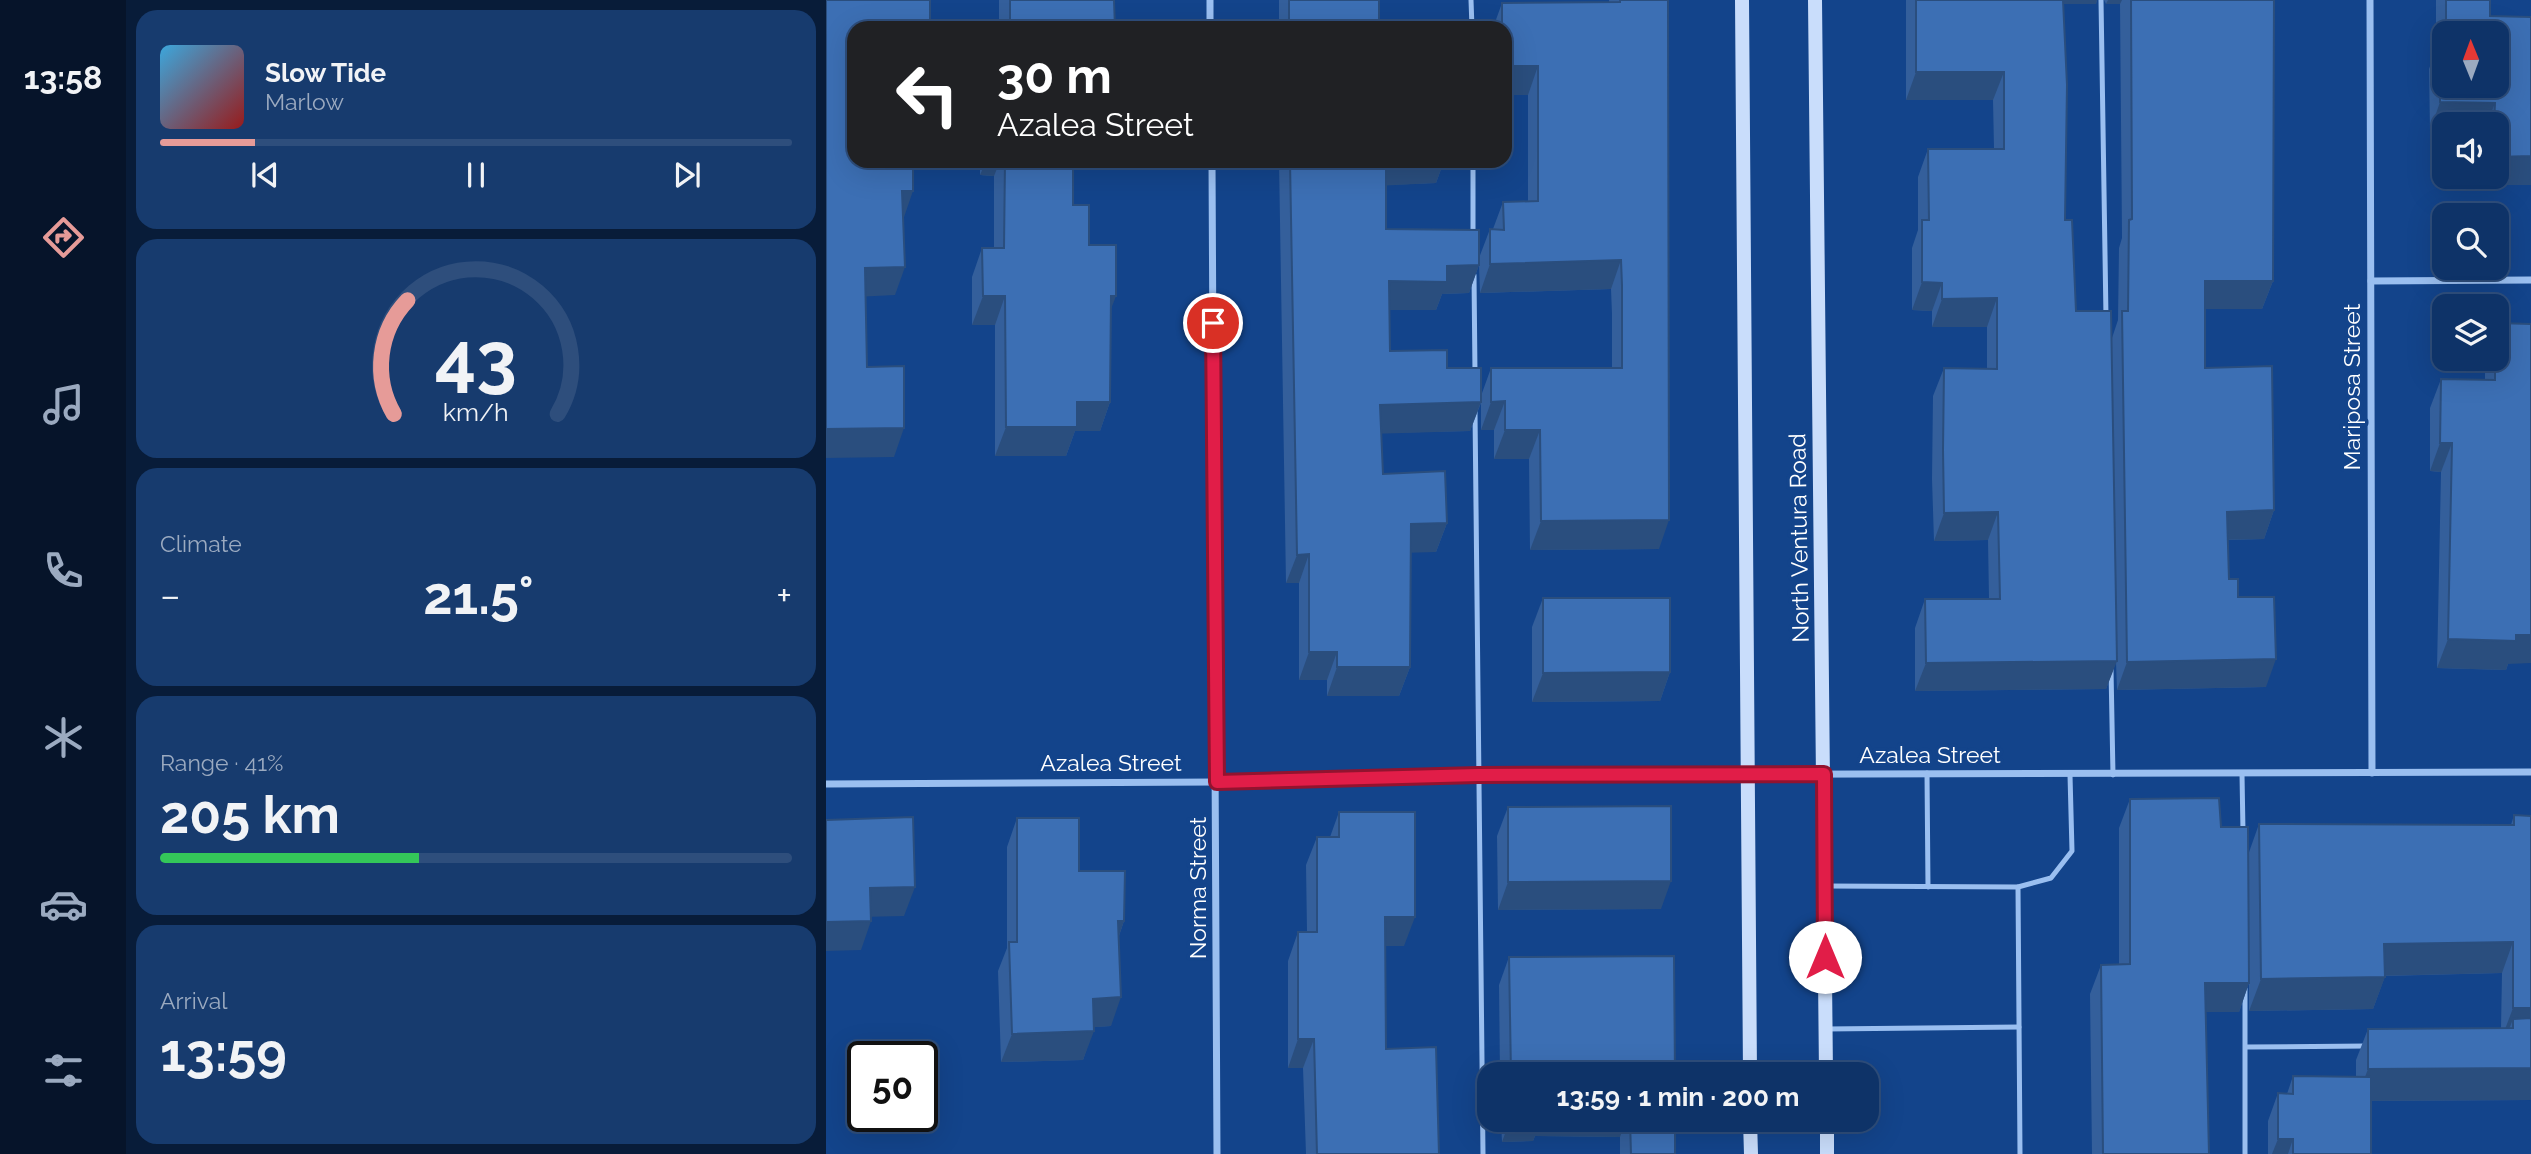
<!DOCTYPE html>
<html lang="en">
<head>
<meta charset="utf-8">
<style>
	body { margin:0; font-family:Raleway,sans-serif; background:#173b6e; color:#f1f3f6; height:100vh; display:flex; flex-direction:column; font-size:26px; white-space:nowrap }
	* { box-sizing:border-box; margin:0 }
	p { font-size:23px; color:#9baac0 }
	.icon { flex:none; width:38px; height:38px; fill:none; stroke:currentColor; stroke-width:2; stroke-linecap:round; stroke-linejoin:round }
	.map { position:relative; flex:1; overflow:hidden }
	.panel { display:flex; flex-direction:column; gap:10px; padding:10px; background:#081c39; width:700px }
	.panel>* { flex:none }
	.hud { position:absolute; left:21px; top:21px; width:665px; height:147px; border-radius:21px; box-shadow:0 7px 28px #0002,0 0 0 2px #2e4e7c; background:#202124; color:#fff; overflow:hidden }
	.needle { width:46px; rotate:359deg }
	.fabs { position:absolute; left:1606px; top:21px; display:grid; gap:14px }
	.fabs a { display:grid; place-items:center; width:77px; height:77px; border-radius:14px; background:#0e3368; box-shadow:0 7px 28px #0002,0 0 0 2px #2e4e7c; font-size:35px }
	.speed { position:absolute; left:21px; top:1041px; display:flex; gap:14px; font-size:35px; font-weight:700; text-align:center }
	.speed>* { display:grid; place-content:center; width:91px; height:91px; border-radius:50%; background:#0e3368; box-shadow:0 7px 28px #0002,0 0 0 2px #2e4e7c; line-height:1 }
	.speed .limit { border:4px solid #111; border-radius:10px; background:#fff; color:#111 }
	.pin { position:absolute; display:grid; place-items:center; width:60px; height:60px; color:#fff; margin:-30px; border:4px solid #fff; border-radius:50%; box-shadow:0 2px 7px #0007 }
	.me { position:absolute; width:77px; margin:-38px; rotate:0deg; stroke-linejoin:round; filter:drop-shadow(0 0 5px #0008) }
	.turn { display:flex; align-items:center; gap:24px; height:147px; padding:0 35px; font-size:32px }
	.turn .icon { width:91px; height:91px; stroke-width:2.5 }
	.turn b { display:block; font-size:49px; line-height:60px }
	.big { font-size:52px; font-weight:700; line-height:1.1 }
	.panel .widget { flex:1; display:flex; flex-direction:column; justify-content:center; gap:10px; min-width:0; padding:0 24px; border-radius:21px; background:#173b6e }
	.panel .dial { align-items:center; gap:0 }
	.dial svg { height:182px; overflow:visible; fill:none; stroke:#2e4e7c; stroke-width:7; stroke-linecap:round; text-anchor:middle }
	.dial text { fill:#f1f3f6; stroke:none }
	.song { display:flex; align-items:center; gap:21px }
	.cover { width:84px; height:84px; border-radius:10px; background:linear-gradient(135deg,hsl(200 70% 55%),hsl(0 70% 35%)) }
	.played { height:7px; border-radius:4px; background:linear-gradient(90deg,#e69b98 15%,#2e4e7c 15%) }
	.keys { display:flex; justify-content:space-around; direction:ltr }
	.heat { display:flex; justify-content:space-between; align-items:center; font-size:38px; direction:ltr }
	.charge { height:10px; border-radius:5px; background:linear-gradient(90deg,#34c759 41%,#2e4e7c 0) }
	.trip { position:absolute; left:651px; top:1062px; width:402px; height:70px; border-radius:21px; background:#0e3368; box-shadow:0 7px 28px #0002,0 0 0 2px #2e4e7c; font-weight:700; line-height:70px; text-align:center }
	main { display:flex; flex:1; min-height:0 }
	.dock { display:flex; flex-direction:column; width:126px; justify-content:space-around; align-items:center; background:#06142a; color:#9baac0 }
	.dock .icon { width:49px; height:49px }
	.dock .selected { color:#e69b98 }
	.dock b { font-size:32px; color:#f1f3f6 }
	.map>svg:first-child { display:block }
	.lines { fill:none; stroke-linecap:round; stroke-linejoin:round }
	.lane { stroke:#9abff0; stroke-width:5 }
	.street { stroke:#9abff0; stroke-width:7 }
	.secondary { stroke:#c9ddfb; stroke-width:14 }
	.wall { fill:#345f9b; fill-rule:evenodd }
	.shaded-wall { fill:#2a4e7e }
	.building { fill:#3c6fb4; stroke:#2a4e7e; stroke-width:2 }
	.route-casing { stroke:#92132f; stroke-width:18 }
	.route { stroke:#e11d48; stroke-width:12 }
	.labels { text-anchor:middle; stroke-width:7; stroke-linejoin:round; paint-order:stroke }
	.street-label { font-size:23px; fill:#fff; stroke:#13448b }
</style>
</head>
<body>
<main>
<nav class="dock">
<b>13:58</b>
<svg class="icon selected" aria-label="directions" viewBox="0 0 24 24"><path d="M12 3l9 9-9 9-9-9zM9 14v-3h6M13 9l2 2-2 2"/></svg>
<svg class="icon" aria-label="music" viewBox="0 0 24 24"><path d="M9 18V5l10-2v13"/><circle cx="6" cy="18" r="3"/><circle cx="16" cy="16" r="3"/></svg>
<svg class="icon" aria-label="phone" viewBox="0 0 24 24"><path d="M5 4h4l2 5-3 2q2 4 5 5l2-3 5 2v4C11 20 4 13 5 4z"/></svg>
<svg class="icon" aria-label="climate" viewBox="0 0 24 24"><path d="M12 3v18M4 7l16 10M4 17L20 7"/></svg>
<svg class="icon" aria-label="car" viewBox="0 0 24 24"><path d="M5 17H2v-5l4-1 3-4h7l3 4 3 1v5h-3M9 17h6M6 11h13"/><circle cx="7" cy="17" r="2"/><circle cx="17" cy="17" r="2"/></svg>
<svg class="icon" aria-label="filters" viewBox="0 0 24 24"><path d="M4 7h16M4 17h16"/><circle cx="9" cy="7" r="2"/><circle cx="15" cy="17" r="2"/></svg>
</nav>
<section class="panel">
<div class="widget">
<div class="song"><i class="cover"></i><div><b>Slow Tide</b><p>Marlow</p></div></div>
<div class="played"></div>
<div class="keys"><svg class="icon" aria-label="previous" viewBox="0 0 24 24"><path d="M18 5L8 12l10 7zM5 5v14"/></svg><svg class="icon" aria-label="pause" viewBox="0 0 24 24"><path d="M8 5v14M16 5v14"/></svg><svg class="icon" aria-label="next" viewBox="0 0 24 24"><path d="M6 5l10 7-10 7zM19 5v14"/></svg></div>
</div>
<div class="widget dial"><svg viewBox="0 0 100 80">
<path d="M14 69A42 42 0 1 1 86 69"/>
<path d="M14 69A42 42 0 0 1 20 19" stroke="#e69b98"/>
<text x="50" y="56" font-size="32" font-weight="700">43</text>
<text x="50" y="72" font-size="11">km/h</text>
</svg></div>
<div class="widget"><p>Climate</p>
<div class="heat"><a>−</a><b class="big">21.5°</b><a>+</a></div>
</div>
<div class="widget"><p>Range · 41%</p><b class="big">205 km</b><div class="charge"></div></div>
<div class="widget"><p>Arrival</p><b class="big">13:59</b></div>
</section>
<div class="map">
<svg width="1705" height="1154" viewBox="0 0 1705 1154">
	<rect width="100%" height="100%" fill="#13448b"/>
	<g class="lines">
		<g class="lane">
			<path d="M 645,0 L 646,28"/>
			<path d="M 1275,0 L 1280,317"/>
			<path d="M 647,161 L 647,234"/>
			<path d="M 648,275 L 649,374"/>
			<path d="M 649,412 L 657,1154"/>
			<path d="M 1285,669 L 1287,775"/>
			<path d="M 1101,773 L 1102,887"/>
			<path d="M 1416,774 L 1417,832"/>
			<path d="M 1000,886 L 1192,887 L 1194,1154"/>
			<path d="M 1192,887 L 1225,878 L 1246,851 L 1244,775"/>
			<path d="M 1419,989 L 1419,1154"/>
			<path d="M 1000,1029 L 1193,1027"/>
			<path d="M 1420,1047 L 1541,1046"/>
		</g>
		<g class="street">
			<path d="M 384,0 L 384,28"/>
			<path d="M 1544,0 L 1546,773"/>
			<path d="M 386,161 L 391,1154"/>
			<path d="M 1545,281 L 1705,280"/>
			<path d="M 0,784 L 391,782 L 652,775 L 1705,772"/>
		</g>
		<g class="secondary">
			<path d="M 916,0 L 924,1074"/>
			<path d="M 989,0 L 1000,1074"/>
			<path d="M 924,1120 L 925,1154"/>
			<path d="M 1001,1120 L 1001,1154"/>
		</g>
	</g>
	<g class="wall">
		<path d="M 173,0 L 288,0 L 289,28 L 173,28 Z"/>
		<rect x="453" y="0" width="100" height="28"/>
		<path d="M 783,0 L 842,0 L 833,549 L 704,550 L 703,459 L 668,459 L 668,430 L 655,430 L 655,403 L 644,431 L 555,433 L 557,474 L 621,523 L 610,552 L 585,552 L 584,667 L 573,696 L 501,696 L 501,680 L 473,680 L 473,583 L 460,583 L 453,161 L 618,161 L 610,183 L 560,185 L 560,229 L 653,258 L 664,229 L 667,229 L 677,202 L 702,201 L 702,95 L 679,28 L 667,28 L 676,3 L 783,2 ZM 653,265 L 654,293 L 785,289 L 786,314 L 786,368 L 665,368 L 655,396 L 564,351 L 564,310 L 610,310 L 616,294 L 643,293 Z"/>
		<path d="M 1080,0 L 1271,0 L 1270,4 L 1237,4 L 1239,220 L 1250,311 L 1286,338 L 1292,320 L 1293,248 L 1296,238 L 1294,4 L 1280,4 L 1278,0 L 1448,0 L 1447,281 L 1436,309 L 1379,309 L 1379,368 L 1448,510 L 1438,539 L 1402,540 L 1403,579 L 1412,597 L 1440,687 L 1291,690 L 1290,662 L 1280,689 L 1089,691 L 1089,628 L 1099,599 L 1163,599 L 1162,540 L 1108,541 L 1106,479 L 1107,396 L 1118,368 L 1161,369 L 1161,327 L 1106,327 L 1106,311 L 1086,310 L 1086,248 L 1092,230 L 1092,177 L 1102,149 L 1168,149 L 1167,100 L 1080,100 Z"/>
		<path d="M 1610,0 L 1664,0 L 1664,16 L 1705,17 L 1705,185 L 1658,185 L 1658,177 L 1671,177 L 1671,124 L 1619,124 L 1619,131 L 1604,131 L 1603,69 L 1610,50 ZM 1619,33 L 1671,33 L 1671,86 L 1619,86 Z"/>
		<path d="M 154,161 L 282,161 L 281,164 L 247,164 L 247,205 L 263,245 L 285,310 L 284,402 L 274,431 L 249,431 L 240,456 L 169,456 L 169,325 L 146,325 L 146,277 L 156,248 L 168,248 L 168,176 L 154,175 Z"/>
		<path d="M 1659,359 L 1671,359 L 1682,664 L 1680,670 L 1611,668 L 1615,472 L 1604,471 L 1604,408 L 1615,379 L 1659,380 Z"/>
		<path d="M 717,598 L 844,672 L 834,701 L 706,702 L 706,627 Z"/>
		<path d="M 1304,799 L 1395,827 L 1422,855 L 1433,824 L 1685,825 L 1688,815 L 1705,1100 L 1545,1101 L 1545,1154 L 1442,1154 L 1442,1121 L 1452,1093 L 1461,1094 L 1467,1076 L 1530,1077 L 1530,1060 L 1542,1029 L 1675,1028 L 1676,973 L 1559,976 L 1547,1009 L 1423,1011 L 1423,983 L 1413,1012 L 1380,1012 L 1383,1154 L 1266,1154 L 1264,994 L 1275,965 L 1293,964 L 1293,828 Z"/>
		<path d="M 682,807 L 835,909 L 672,910 L 671,836 Z"/>
		<path d="M 513,812 L 578,946 L 559,946 L 560,1049 L 613,1154 L 480,1154 L 477,1068 L 462,1068 L 462,961 L 472,932 L 481,932 L 480,865 L 491,837 L 504,837 Z"/>
		<path d="M 191,818 L 253,871 L 298,921 L 293,936 L 285,1026 L 268,1027 L 257,1060 L 175,1062 L 172,971 L 181,948 L 181,847 Z"/>
		<path d="M 683,957 L 849,1074 L 674,1074 L 673,985 Z"/>
		<path d="M 675,1120 L 849,1120 L 849,1154 L 794,1154 L 794,1137 L 709,1136 L 707,1141 L 676,1142 Z"/>
	</g>
	<g class="shaded-wall">
		<path d="M 1227,0 L 1271,0 L 1270,4 L 1226,4 Z"/>
		<path d="M 1282,0 L 1296,0 L 1294,4 L 1280,4 Z"/>
		<path d="M 679,66 L 712,66 L 702,95 L 679,95 Z"/>
		<path d="M 1090,72 L 1178,72 L 1167,100 L 1080,100 Z"/>
		<path d="M 1614,102 L 1669,103 L 1661,124 L 1619,124 L 1619,131 L 1604,131 Z"/>
		<path d="M 1705,156 L 1705,185 L 1658,185 L 1661,177 L 1671,177 L 1671,157 Z"/>
		<path d="M 160,161 L 174,161 L 168,176 L 154,175 Z"/>
		<path d="M 238,161 L 282,161 L 281,164 L 236,164 Z"/>
		<path d="M 559,161 L 618,161 L 610,183 L 550,186 Z"/>
		<path d="M 76,191 L 87,191 L 77,220 Z"/>
		<path d="M 795,260 L 785,289 L 654,293 L 664,264 Z"/>
		<path d="M 653,265 L 643,293 L 616,294 L 610,310 L 553,310 L 563,281 L 621,266 Z"/>
		<path d="M 79,267 L 69,295 L 29,297 L 39,268 Z"/>
		<path d="M 1379,281 L 1447,281 L 1436,309 L 1369,309 Z"/>
		<path d="M 1096,282 L 1116,283 L 1106,311 L 1086,310 Z"/>
		<path d="M 157,296 L 179,296 L 169,325 L 146,325 Z"/>
		<path d="M 285,296 L 290,296 L 279,325 Z"/>
		<path d="M 1171,298 L 1161,327 L 1106,327 L 1116,299 Z"/>
		<path d="M 679,401 L 668,430 L 655,430 L 665,402 Z"/>
		<path d="M 251,402 L 284,402 L 274,431 L 249,431 L 240,456 L 169,456 L 180,427 Z"/>
		<path d="M 655,402 L 644,431 L 543,434 L 554,405 Z"/>
		<path d="M 78,428 L 68,457 L 0,458 L 0,429 Z"/>
		<path d="M 679,430 L 714,430 L 703,459 L 668,459 Z"/>
		<path d="M 1614,443 L 1626,443 L 1615,472 L 1604,471 Z"/>
		<path d="M 1448,510 L 1438,539 L 1391,540 L 1401,512 Z"/>
		<path d="M 1172,512 L 1162,540 L 1108,541 L 1118,513 Z"/>
		<path d="M 843,520 L 833,549 L 704,550 L 715,521 Z"/>
		<path d="M 621,523 L 610,552 L 574,553 L 585,524 Z"/>
		<path d="M 483,554 L 473,583 L 460,583 L 471,555 Z"/>
		<path d="M 1705,635 L 1705,663 L 1682,664 L 1680,670 L 1611,668 L 1622,639 Z"/>
		<path d="M 483,652 L 511,652 L 501,680 L 473,680 Z"/>
		<path d="M 1450,659 L 1440,687 L 1291,690 L 1301,662 Z"/>
		<path d="M 1291,661 L 1280,689 L 1089,691 L 1100,663 Z"/>
		<path d="M 511,667 L 584,667 L 573,696 L 501,696 Z"/>
		<path d="M 844,672 L 834,701 L 706,702 L 717,673 Z"/>
		<path d="M 845,881 L 835,909 L 672,910 L 682,882 Z"/>
		<path d="M 89,887 L 78,916 L 34,917 L 44,888 Z"/>
		<path d="M 559,917 L 589,917 L 578,946 L 548,946 Z"/>
		<path d="M 45,921 L 35,950 L 0,951 L 0,922 Z"/>
		<path d="M 292,921 L 298,921 L 288,950 Z"/>
		<path d="M 1687,942 L 1676,973 L 1547,976 L 1558,944 Z"/>
		<path d="M 1559,977 L 1547,1009 L 1423,1011 L 1435,979 Z"/>
		<path d="M 1379,983 L 1423,983 L 1413,1012 L 1368,1012 Z"/>
		<path d="M 295,997 L 285,1026 L 257,1028 L 267,999 Z"/>
		<path d="M 1687,1008 L 1705,1008 L 1705,1040 L 1687,1019 L 1679,1040 L 1675,1040 Z"/>
		<path d="M 268,1031 L 257,1060 L 175,1062 L 186,1034 Z"/>
		<path d="M 472,1039 L 488,1039 L 477,1068 L 462,1068 Z"/>
		<path d="M 1705,1068 L 1705,1100 L 1530,1101 L 1542,1069 Z"/>
		<path d="M 684,1120 L 800,1120 L 794,1137 L 709,1136 L 707,1141 L 676,1142 Z"/>
		<path d="M 1452,1139 L 1467,1139 L 1462,1154 L 1446,1154 Z"/>
	</g>
	<g class="building">
		<path d="M 0,0 L 104,0 L 104,28 L 28,28 L 28,161 L 87,161 L 87,191 L 76,191 L 79,267 L 39,268 L 41,367 L 78,366 L 78,428 L 0,429 Z"/>
		<path d="M 184,0 L 288,0 L 289,28 L 184,28 Z"/>
		<rect x="463" y="0" width="90" height="28"/>
		<path d="M 794,0 L 842,0 L 843,520 L 715,521 L 714,430 L 679,430 L 679,401 L 665,402 L 665,368 L 796,368 L 796,285 L 795,260 L 664,264 L 664,229 L 678,230 L 677,202 L 712,201 L 712,66 L 679,66 L 679,28 L 676,28 L 676,3 L 794,2 Z"/>
		<path d="M 1090,0 L 1237,0 L 1241,85 L 1239,220 L 1246,220 L 1250,311 L 1285,311 L 1291,661 L 1100,663 L 1099,599 L 1174,599 L 1172,512 L 1118,513 L 1117,450 L 1118,368 L 1171,369 L 1171,298 L 1116,299 L 1116,283 L 1096,282 L 1096,220 L 1103,220 L 1102,149 L 1178,149 L 1178,72 L 1090,72 Z"/>
		<path d="M 1305,0 L 1448,0 L 1447,281 L 1379,281 L 1379,368 L 1446,366 L 1448,510 L 1401,512 L 1403,579 L 1412,579 L 1412,597 L 1448,597 L 1450,659 L 1301,662 L 1296,311 L 1302,311 L 1303,220 L 1306,219 Z"/>
		<path d="M 1620,0 L 1664,0 L 1664,16 L 1705,17 L 1705,156 L 1671,157 L 1671,124 L 1668,124 L 1669,103 L 1614,102 L 1614,40 L 1619,40 L 1619,86 L 1671,86 L 1671,33 L 1620,33 Z"/>
		<path d="M 179,161 L 247,161 L 247,205 L 263,205 L 263,245 L 290,245 L 290,296 L 285,296 L 284,402 L 251,402 L 251,427 L 180,427 L 179,296 L 157,296 L 156,248 L 178,248 Z"/>
		<path d="M 464,161 L 560,161 L 560,229 L 653,230 L 653,265 L 621,266 L 621,282 L 563,281 L 564,351 L 621,350 L 621,368 L 655,368 L 655,402 L 554,405 L 557,474 L 619,471 L 621,523 L 585,524 L 584,667 L 511,667 L 511,652 L 483,652 L 483,554 L 471,555 Z"/>
		<path d="M 1671,323 L 1705,324 L 1705,635 L 1690,635 L 1690,641 L 1622,639 L 1626,443 L 1614,443 L 1615,379 L 1669,380 L 1669,359 L 1671,359 Z"/>
		<path d="M 717,598 L 844,598 L 844,672 L 717,673 Z"/>
		<path d="M 1393,798 L 1395,827 L 1422,827 L 1423,983 L 1379,983 L 1383,1154 L 1277,1154 L 1275,965 L 1304,964 L 1304,799 Z"/>
		<path d="M 845,806 L 845,881 L 682,882 L 682,807 Z"/>
		<path d="M 513,812 L 589,812 L 589,917 L 559,917 L 560,1049 L 610,1047 L 613,1154 L 491,1154 L 488,1039 L 472,1039 L 472,932 L 491,932 L 491,837 L 513,837 Z"/>
		<path d="M 1688,815 L 1705,816 L 1705,1008 L 1687,1008 L 1687,942 L 1558,944 L 1559,977 L 1435,979 L 1433,824 L 1688,825 Z"/>
		<path d="M 87,817 L 89,887 L 44,888 L 45,921 L 0,922 L 0,820 Z"/>
		<path d="M 191,818 L 253,818 L 253,871 L 299,871 L 298,921 L 292,921 L 295,997 L 267,999 L 268,1031 L 186,1034 L 183,942 L 191,942 Z"/>
		<path d="M 848,956 L 849,1074 L 685,1074 L 683,957 Z"/>
		<path d="M 1705,1018 L 1705,1068 L 1542,1069 L 1542,1029 L 1687,1028 L 1687,1019 Z"/>
		<path d="M 1467,1076 L 1545,1077 L 1545,1154 L 1467,1154 L 1467,1139 L 1452,1139 L 1452,1093 L 1467,1094 Z"/>
		<path d="M 804,1120 L 849,1120 L 849,1154 L 805,1154 Z"/>
	</g>
	<g class="lines">
		<g class="route-casing">
			<path id="route" d="M 387,323 L 391,782 L 652,775 L 998,774 L 999,957"/>
		</g>
		<use href="#route" class="route"/>
	</g>
	<g class="labels">
		<g class="street-label">
			<text transform="translate(1526 387) rotate(-90)" y="8">Mariposa Street</text>
			<text transform="translate(973 538) rotate(-91)" y="8">North Ventura Road</text>
			<text x="1104" y="763">Azalea Street</text>
			<text x="285" y="771">Azalea Street</text>
			<text transform="translate(372 888) rotate(-90)" y="8">Norma Street</text>
		</g>
	</g>
</svg>
<div class="fabs">
<a><svg class="needle" viewBox="-14 -14 28 28"><path d="M0-13l5 13h-10z" fill="#e53935"/><path d="M0 13l5-13h-10z" fill="#9baac0"/></svg></a>
<a><svg class="icon" aria-label="sound" viewBox="0 0 24 24"><path d="M4 9h4l5-4v14l-5-4H4zM17 9q2 3 0 6"/></svg></a>
<a><svg class="icon" aria-label="search" viewBox="0 0 24 24"><circle cx="10" cy="10" r="6"/><path d="M15 15l6 6"/></svg></a>
<a><svg class="icon" aria-label="layers" viewBox="0 0 24 24"><path d="M12 4l9 5-9 5-9-5zM3 14l9 5 9-5"/></svg></a>
</div>
<div class="speed"><div class="limit">50</div></div>
<div class="pin" style="left:387px;top:323px;background:#d93025"><svg class="icon" aria-label="arrive" viewBox="0 0 24 24"><path d="M6 21V4h12l-3 4 3 4H6"/></svg></div>
<svg class="me" style="left:999px;top:957px" viewBox="-20 -20 40 40"><circle r="19" fill="#fff"/><path d="M0-13L10 11 0 6-10 11z" fill="#e11d48"/></svg>
<div class="trip">13:59 · 1 min · 200 m</div>
<div class="hud">
<div class="turn"><svg class="icon" aria-label="left" viewBox="0 0 24 24"><path d="M17 20v-9H6M10 6l-5 5 5 5"/></svg><div><b>30 m</b>Azalea Street</div></div>
</div>
</div>
</main>
</body>
</html>
